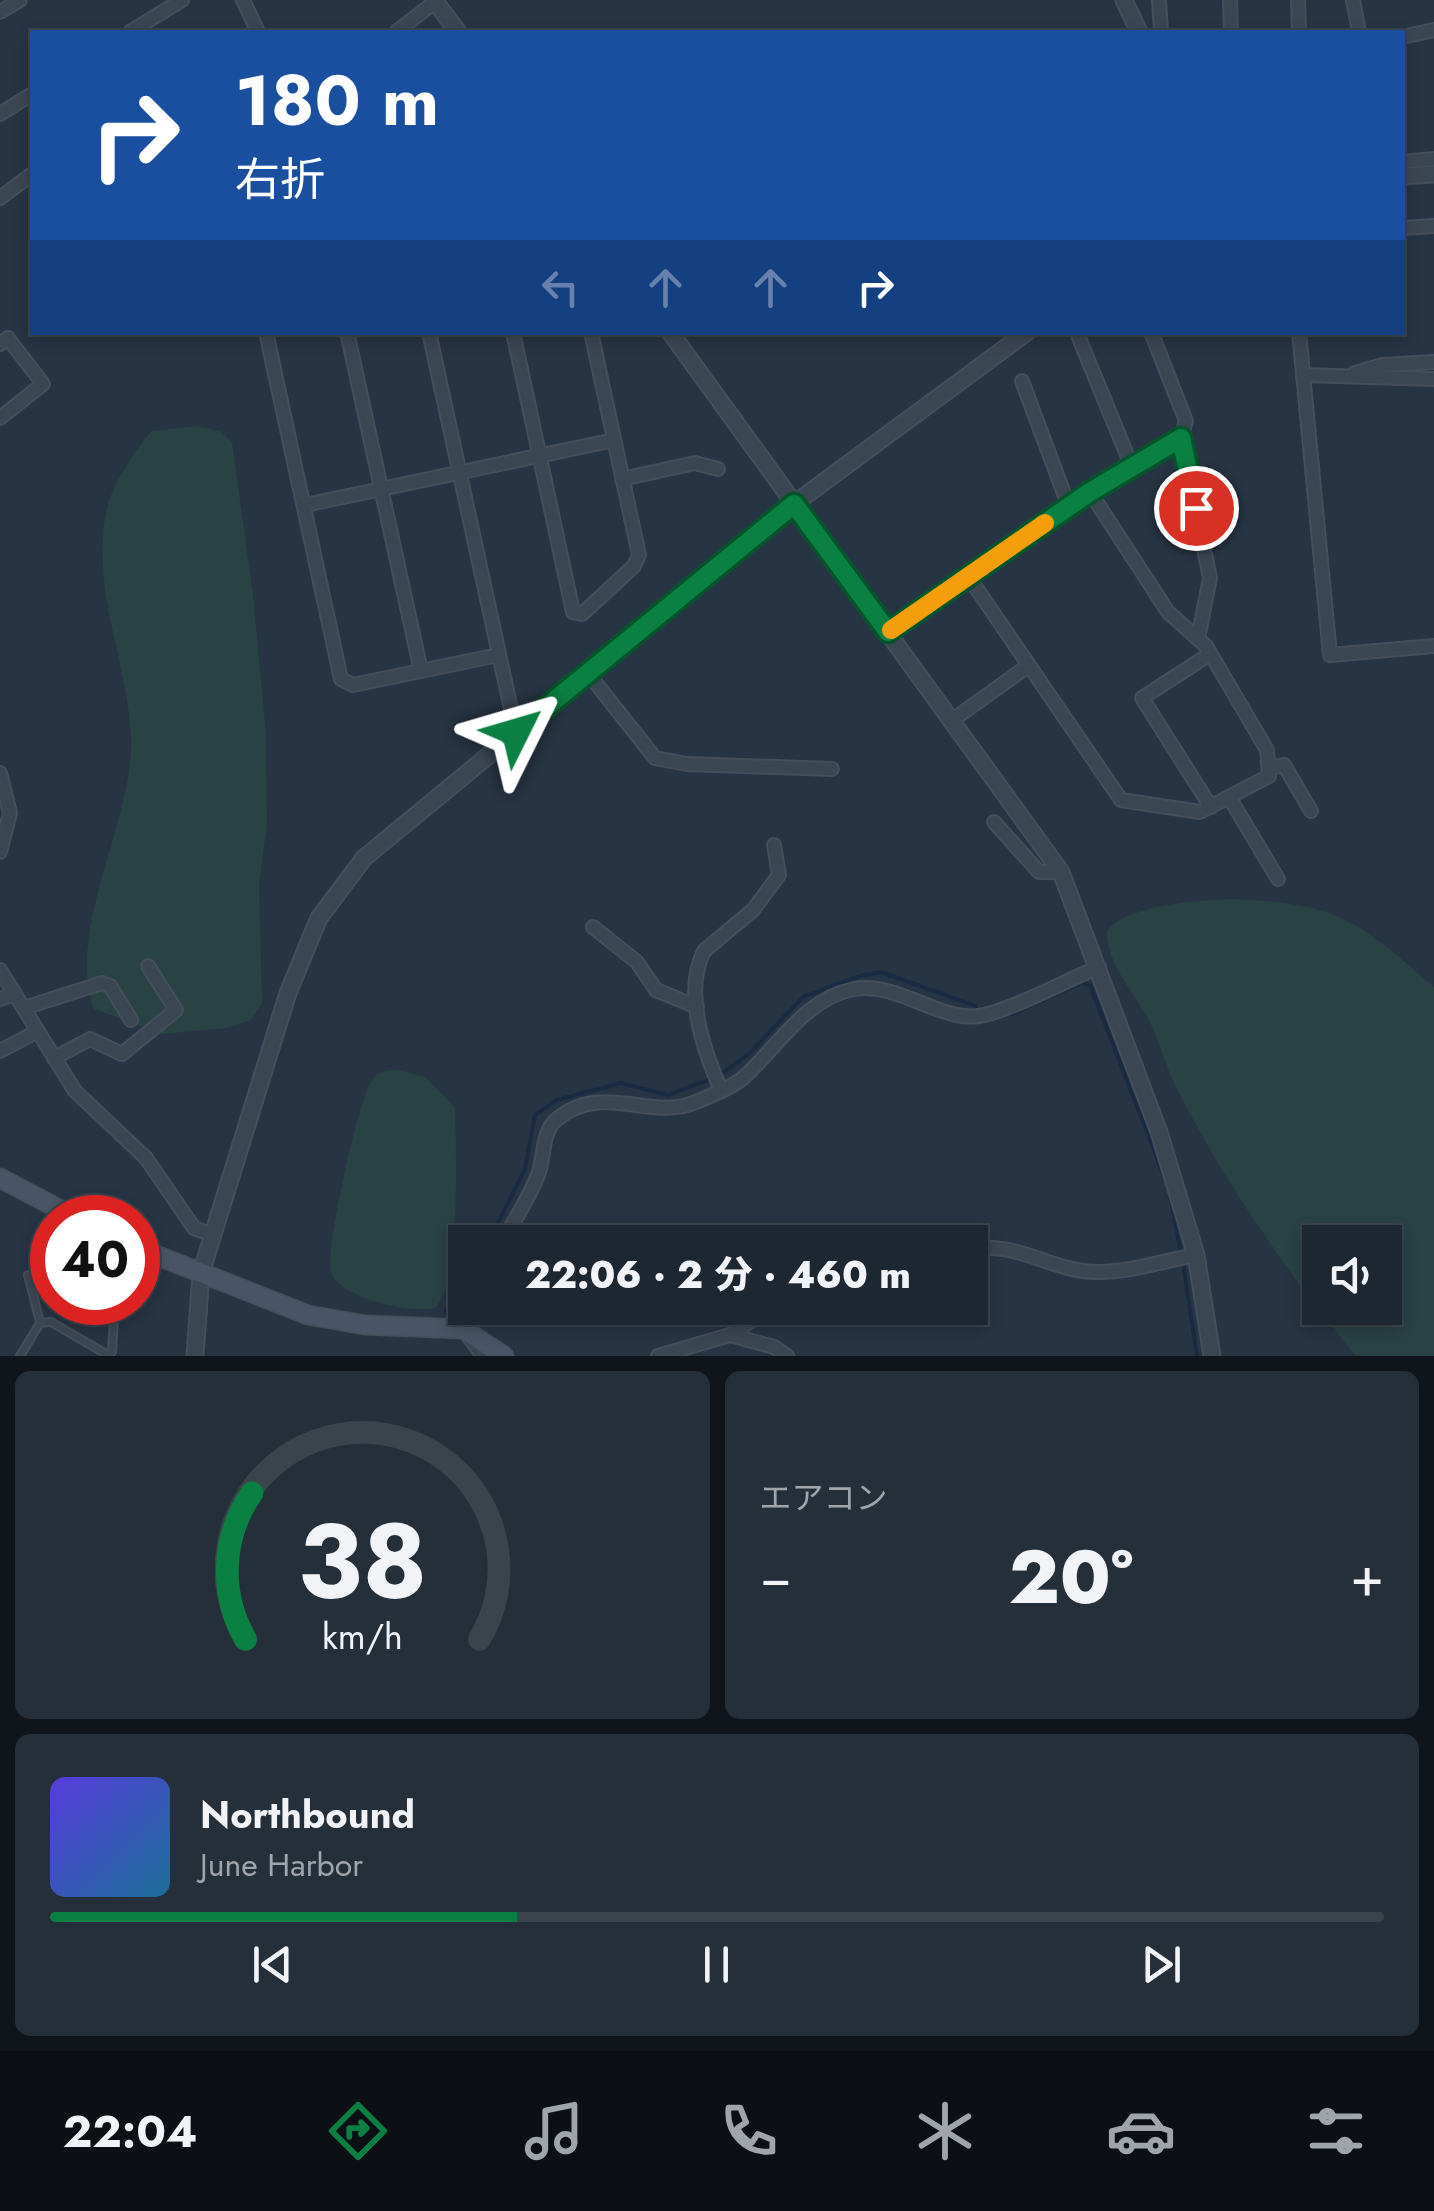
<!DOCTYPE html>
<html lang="ja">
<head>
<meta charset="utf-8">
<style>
	body { margin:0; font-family:Jost,"Noto Sans JP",sans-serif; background:#252f3a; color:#f1f3f6; height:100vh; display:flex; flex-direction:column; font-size:38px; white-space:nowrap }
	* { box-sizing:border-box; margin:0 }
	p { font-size:32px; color:#a0a5ac }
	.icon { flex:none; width:55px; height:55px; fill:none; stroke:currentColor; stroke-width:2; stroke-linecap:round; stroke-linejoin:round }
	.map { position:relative; height:1356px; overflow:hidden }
	.sheet { display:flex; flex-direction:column; gap:15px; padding:15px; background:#10151c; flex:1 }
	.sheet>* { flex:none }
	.hud { position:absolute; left:30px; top:30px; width:1375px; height:305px; border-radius:0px; box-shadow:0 5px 15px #0003,0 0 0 2px #3b444d; background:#1a4fa0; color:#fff; overflow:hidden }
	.buttons { position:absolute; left:1302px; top:1225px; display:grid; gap:20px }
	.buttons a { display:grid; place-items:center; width:100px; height:100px; border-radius:0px; background:#1d2732; box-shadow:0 5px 15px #0003,0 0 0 2px #3b444d; font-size:50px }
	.speed { position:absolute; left:30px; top:1195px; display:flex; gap:20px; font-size:50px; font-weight:700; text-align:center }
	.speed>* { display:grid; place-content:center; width:130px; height:130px; border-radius:50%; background:#1d2732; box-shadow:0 5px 15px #0003,0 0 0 2px #3b444d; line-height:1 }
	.speed .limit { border:15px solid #d22; background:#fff; color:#111 }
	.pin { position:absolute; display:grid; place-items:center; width:85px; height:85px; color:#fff; margin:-42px; border:5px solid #fff; border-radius:50%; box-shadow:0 2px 10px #0007 }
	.me { position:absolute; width:110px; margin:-55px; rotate:50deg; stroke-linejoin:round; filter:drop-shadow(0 0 8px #0008) }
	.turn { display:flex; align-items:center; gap:35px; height:210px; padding:0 40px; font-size:45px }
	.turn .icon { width:130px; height:130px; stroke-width:2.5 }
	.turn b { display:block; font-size:70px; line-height:85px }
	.lanes { display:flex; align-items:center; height:95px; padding:0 40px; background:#0003; justify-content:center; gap:50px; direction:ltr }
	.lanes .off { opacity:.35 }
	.big { font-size:75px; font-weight:800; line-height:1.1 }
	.sheet .widget { flex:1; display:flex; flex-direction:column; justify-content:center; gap:15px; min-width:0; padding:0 35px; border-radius:15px; background:#252f3a }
	.sheet .dial { align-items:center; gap:0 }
	.dial svg { height:260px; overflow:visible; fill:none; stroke:#3b444d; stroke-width:7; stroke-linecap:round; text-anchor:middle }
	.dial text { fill:#f1f3f6; stroke:none }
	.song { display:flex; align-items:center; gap:30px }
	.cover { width:120px; height:120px; border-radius:15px; background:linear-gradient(135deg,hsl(250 70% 55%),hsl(200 70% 35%)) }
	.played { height:10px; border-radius:5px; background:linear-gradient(90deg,#0b8043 35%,#3b444d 35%) }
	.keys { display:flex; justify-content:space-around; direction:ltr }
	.heat { display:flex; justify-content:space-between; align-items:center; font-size:55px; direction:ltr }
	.sheet .tiles { flex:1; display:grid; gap:15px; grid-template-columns:1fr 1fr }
	.widget:last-child { grid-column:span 2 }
	.trip { position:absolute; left:448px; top:1225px; width:540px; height:100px; border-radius:0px; background:#1d2732; box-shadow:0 5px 15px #0003,0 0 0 2px #3b444d; font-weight:800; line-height:100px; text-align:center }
	.tabs { display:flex; height:160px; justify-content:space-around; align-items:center; background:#0c1014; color:#a0a5ac }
	.tabs .icon { width:70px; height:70px }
	.tabs .on { color:#0b8043 }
	.tabs b { font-size:45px; color:#f1f3f6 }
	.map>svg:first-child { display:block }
	.green { fill:#294244; fill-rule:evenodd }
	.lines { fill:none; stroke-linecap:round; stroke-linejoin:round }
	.stream { stroke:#192b42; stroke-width:4 }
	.service-casing { stroke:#454f5c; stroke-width:10 }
	.minor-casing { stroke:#454f5c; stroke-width:16 }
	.tertiary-casing { stroke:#454f5c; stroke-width:19 }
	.secondary-casing { stroke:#454f5c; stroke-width:21 }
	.service { stroke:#3b4653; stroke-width:6 }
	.minor { stroke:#3b4653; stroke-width:12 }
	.tertiary { stroke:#3b4653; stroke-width:15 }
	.secondary { stroke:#495566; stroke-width:18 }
	.route-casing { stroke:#07532c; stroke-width:25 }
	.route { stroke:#0b8043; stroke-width:18 }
	.slow { stroke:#f59e0b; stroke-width:18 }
</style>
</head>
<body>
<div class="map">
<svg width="1434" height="1356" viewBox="0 0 1434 1356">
	<rect width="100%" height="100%" fill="#273443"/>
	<g class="green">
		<path d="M 197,426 L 219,431 L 232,442 L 253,595 L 266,734 L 267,824 L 259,885 L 262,1003 L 251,1020 L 227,1028 L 162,1034 L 94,1009 C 65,929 134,821 131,739 C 129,668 95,601 104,526 C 107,489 129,460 151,431 Z"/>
		<path d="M 1233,899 C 1338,904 1356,919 1434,987 L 1434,1356 L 1356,1356 C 1287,1273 1222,1179 1174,1083 C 1164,1062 1159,1039 1148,1019 C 1133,989 1107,966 1107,931 C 1126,905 1201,900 1233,899 ZM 1320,1242 L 1385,1242 L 1385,1308 L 1320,1308 Z"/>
		<path d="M 398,1070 L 425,1077 L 455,1107 C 456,1147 461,1284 435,1308 C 411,1314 338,1298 331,1272 C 325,1248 358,1104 371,1081 C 377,1071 388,1070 398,1070 Z"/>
	</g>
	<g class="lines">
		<g class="stream">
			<path d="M 1012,1014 L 1082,983 L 1090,985 L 1168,1186"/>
			<path d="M 720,1075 L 750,1053 L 803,997 L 860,976 L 881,972 L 976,1006"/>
			<path d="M 1170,1195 L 1181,1254"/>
			<path d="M 488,1242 L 525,1169 L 535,1115 L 557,1100 L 621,1083 L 668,1095 L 711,1079"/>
			<path d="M 1183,1263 L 1197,1356"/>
			<path d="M 445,1312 L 465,1280"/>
		</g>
		<g class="service-casing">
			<g id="service">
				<path d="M 28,1275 L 40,1322"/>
				<path d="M 20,1356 L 40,1323 L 51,1322 L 108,1355 L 112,1352 L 114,1318"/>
			</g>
		</g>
		<g class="minor-casing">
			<g id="minor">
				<path d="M 243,0 L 258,32"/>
				<path d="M 1159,0 L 1161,32"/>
				<path d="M 1230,0 L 1231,32"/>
				<path d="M 1298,0 L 1299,32"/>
				<path d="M 1353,0 L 1359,32"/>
				<path d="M 0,12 L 20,0"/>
				<path d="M 130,32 L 182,0"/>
				<path d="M 396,32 L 435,2"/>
				<path d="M 1402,37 L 1434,30"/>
				<path d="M 0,114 L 32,94"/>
				<path d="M 1402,162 L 1434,159"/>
				<path d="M 0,198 L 32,174"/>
				<path d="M 1402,228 L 1434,226"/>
				<path d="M 266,332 L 341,679 L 353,685 L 498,655"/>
				<path d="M 347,332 L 421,671"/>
				<path d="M 429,332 L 516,732"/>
				<path d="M 513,332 L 573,612 L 582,614 L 634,566 L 639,555 L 591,332"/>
				<path d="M 1151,332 L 1186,421 L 1181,438 L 1210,578 L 1198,639"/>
				<path d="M 1299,332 L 1330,655 L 1434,646"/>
				<path d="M 1079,338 L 1132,467"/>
				<path d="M 0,344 L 8,338 L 43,384 L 0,418"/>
				<path d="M 1355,373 L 1383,365 L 1434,362"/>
				<path d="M 1303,375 L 1434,379"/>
				<path d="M 1022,381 L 1069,507"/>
				<path d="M 622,479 L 695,463 L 718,469"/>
				<path d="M 305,505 L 614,440"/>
				<path d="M 968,576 L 1121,800 L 1200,812 L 1269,776 L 1267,750 L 1206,646 L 1168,612 L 1090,492"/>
				<path d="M 888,632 L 1090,492 L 1181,438"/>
				<path d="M 1210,654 L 1142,698 L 1211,807"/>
				<path d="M 587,672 L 655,758 L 687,764 L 832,769"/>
				<path d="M 951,721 L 1028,666"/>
				<path d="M 1269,768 L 1284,765 L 1311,811"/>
				<path d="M 0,773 L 10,813 L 0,852"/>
				<path d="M 1229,797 L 1278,879"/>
				<path d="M 994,822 L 1039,872 L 1061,872"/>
				<path d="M 593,927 L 637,962 L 656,990 L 697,1007"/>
				<path d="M 0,970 L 75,1091 L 146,1158 L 194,1228 L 212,1235"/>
				<path d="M 0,999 L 15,994"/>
				<path d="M 24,1008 L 102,983 L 110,986 L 131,1020"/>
				<path d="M 0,1051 L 38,1031"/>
				<path d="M 54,1058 L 90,1039 L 122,1054 L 176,1010 L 148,966"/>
				<path d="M 721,1090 C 704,1051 683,993 704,951 L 753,910 L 779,875 L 774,845"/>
				<path d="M 502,1242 C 514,1221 529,1198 538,1175 C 545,1158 541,1132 557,1119 C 604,1081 651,1122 696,1102 C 711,1096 731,1088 743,1078 C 779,1046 804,999 854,989 C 896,981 941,1022 979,1016 C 1010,1011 1067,980 1099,967"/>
				<path d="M 970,1249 C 1016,1241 1050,1270 1094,1272 C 1129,1273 1162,1261 1196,1255"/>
				<path d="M 469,1308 L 463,1329 L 483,1356"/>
				<path d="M 730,1335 L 774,1347 L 787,1356"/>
				<path d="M 658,1356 L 730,1335 L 770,1308"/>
			</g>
		</g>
		<g class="tertiary-casing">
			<g id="tertiary">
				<path d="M 434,0 L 458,32"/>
				<path d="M 1124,0 L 1139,32"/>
				<path d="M 1402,176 L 1434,174"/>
				<path d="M 670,332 L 1061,872 L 1159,1132 L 1196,1255 L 1212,1356"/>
				<path d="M 195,1356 L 201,1273 L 288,993 L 319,918 L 364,858 L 794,504 L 1027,332"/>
			</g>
		</g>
		<g class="secondary-casing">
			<g id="secondary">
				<path d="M 0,1178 L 76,1218"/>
				<path d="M 138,1248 L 308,1315 L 365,1325 L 463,1329 L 504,1356"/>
			</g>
		</g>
		<use href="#service" class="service"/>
		<use href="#minor" class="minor"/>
		<use href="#tertiary" class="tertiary"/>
		<use href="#secondary" class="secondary"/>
	</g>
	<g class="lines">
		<g class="route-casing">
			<path id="route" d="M 516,732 L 794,504 L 888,632 L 1090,492 L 1181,438 L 1196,508"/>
		</g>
		<use href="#route" class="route"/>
		<path class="slow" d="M 891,630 L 1045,523"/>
	</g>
</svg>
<div class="buttons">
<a><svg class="icon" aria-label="sound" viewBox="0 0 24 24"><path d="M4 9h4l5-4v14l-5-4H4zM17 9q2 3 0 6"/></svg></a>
</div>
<div class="speed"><div class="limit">40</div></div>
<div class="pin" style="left:1196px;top:508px;background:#d93025"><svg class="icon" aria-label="arrive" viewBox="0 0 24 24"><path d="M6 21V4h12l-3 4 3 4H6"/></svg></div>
<svg class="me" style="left:516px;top:732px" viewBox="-20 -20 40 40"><path d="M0-17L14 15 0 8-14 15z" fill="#0b8043" stroke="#fff" stroke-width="4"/></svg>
<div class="trip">22:06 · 2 分 · 460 m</div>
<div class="hud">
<div class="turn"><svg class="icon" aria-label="right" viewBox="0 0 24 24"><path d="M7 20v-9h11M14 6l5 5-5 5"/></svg><div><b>180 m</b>右折</div></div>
<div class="lanes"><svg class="icon off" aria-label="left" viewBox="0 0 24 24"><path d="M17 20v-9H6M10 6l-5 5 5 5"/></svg><svg class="icon off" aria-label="ahead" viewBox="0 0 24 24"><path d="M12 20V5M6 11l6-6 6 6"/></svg><svg class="icon off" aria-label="ahead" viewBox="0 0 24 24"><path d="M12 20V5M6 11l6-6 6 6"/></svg><svg class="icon" aria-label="right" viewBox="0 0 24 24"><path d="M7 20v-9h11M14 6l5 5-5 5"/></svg></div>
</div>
</div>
<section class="sheet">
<div class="tiles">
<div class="widget dial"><svg viewBox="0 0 100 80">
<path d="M14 69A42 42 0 1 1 86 69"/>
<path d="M14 69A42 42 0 0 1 16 24" stroke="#0b8043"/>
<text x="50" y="56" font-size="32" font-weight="700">38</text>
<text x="50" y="72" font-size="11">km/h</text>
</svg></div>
<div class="widget"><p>エアコン</p>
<div class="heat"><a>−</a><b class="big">20°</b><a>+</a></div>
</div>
<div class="widget">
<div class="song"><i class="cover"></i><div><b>Northbound</b><p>June Harbor</p></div></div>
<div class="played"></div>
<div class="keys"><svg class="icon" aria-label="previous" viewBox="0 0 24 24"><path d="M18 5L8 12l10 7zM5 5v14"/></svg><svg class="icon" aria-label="pause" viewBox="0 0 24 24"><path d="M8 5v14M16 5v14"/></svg><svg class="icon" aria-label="next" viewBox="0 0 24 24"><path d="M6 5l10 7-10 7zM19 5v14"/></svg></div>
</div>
</div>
</section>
<nav class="tabs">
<b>22:04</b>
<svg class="icon on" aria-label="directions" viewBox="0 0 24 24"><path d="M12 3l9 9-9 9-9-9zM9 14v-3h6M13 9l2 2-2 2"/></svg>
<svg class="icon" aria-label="music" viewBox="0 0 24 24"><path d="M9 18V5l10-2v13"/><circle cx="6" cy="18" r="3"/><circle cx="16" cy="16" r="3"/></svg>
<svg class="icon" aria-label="phone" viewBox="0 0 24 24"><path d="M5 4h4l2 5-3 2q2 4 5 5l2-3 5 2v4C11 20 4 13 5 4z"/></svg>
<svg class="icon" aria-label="climate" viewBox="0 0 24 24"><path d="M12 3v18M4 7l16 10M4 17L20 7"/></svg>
<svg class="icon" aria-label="car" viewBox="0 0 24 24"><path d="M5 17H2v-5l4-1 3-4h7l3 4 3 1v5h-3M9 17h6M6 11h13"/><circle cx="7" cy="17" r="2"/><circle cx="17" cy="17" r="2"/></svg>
<svg class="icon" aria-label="filters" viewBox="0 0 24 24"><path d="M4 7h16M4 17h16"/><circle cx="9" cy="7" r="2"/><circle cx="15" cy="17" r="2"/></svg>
</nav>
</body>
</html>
